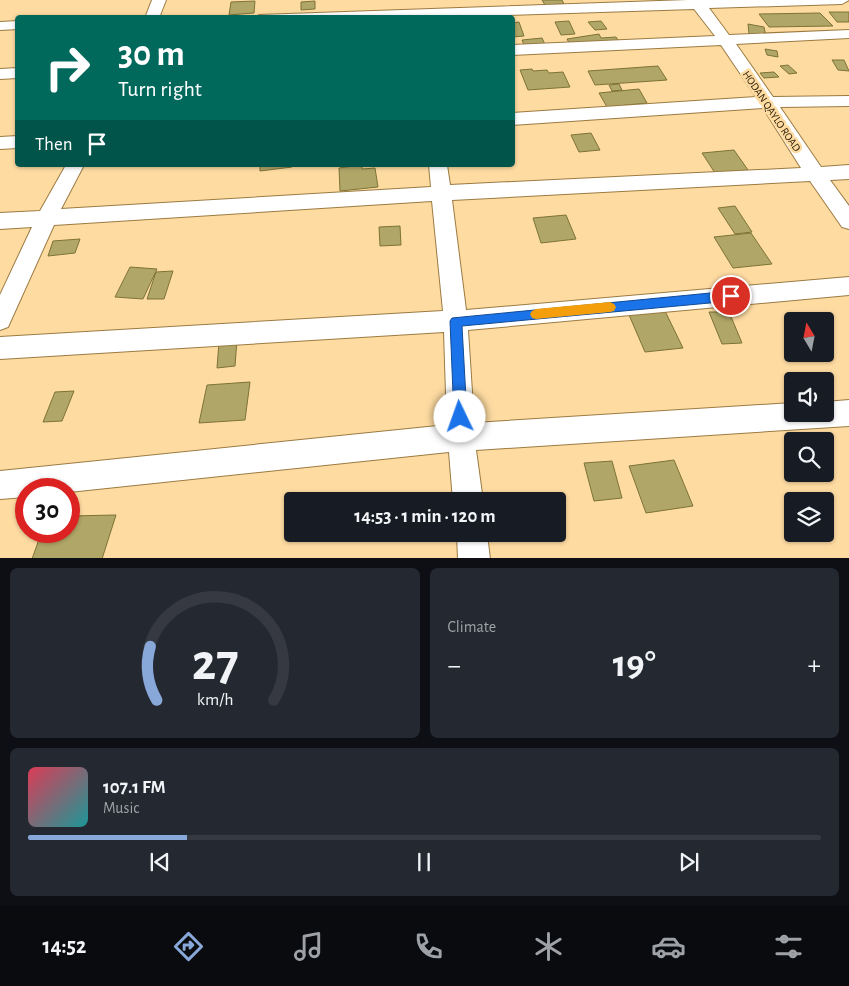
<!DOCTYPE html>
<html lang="en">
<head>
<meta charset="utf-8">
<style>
	body { margin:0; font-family:"Alegreya Sans",sans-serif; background:#242831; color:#f1f3f6; height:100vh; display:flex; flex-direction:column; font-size:19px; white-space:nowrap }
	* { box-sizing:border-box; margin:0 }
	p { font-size:16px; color:#9ea1a6 }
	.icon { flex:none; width:28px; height:28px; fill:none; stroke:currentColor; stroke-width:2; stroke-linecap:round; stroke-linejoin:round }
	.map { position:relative; height:558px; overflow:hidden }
	.drawer { display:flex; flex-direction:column; gap:10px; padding:10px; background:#0d0f14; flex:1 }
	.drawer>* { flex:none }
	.guide { position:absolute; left:15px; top:15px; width:500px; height:152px; border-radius:5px; box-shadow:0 1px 4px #0004; background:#00695c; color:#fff; overflow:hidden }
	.needle { width:32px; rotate:350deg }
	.tools { position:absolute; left:784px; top:312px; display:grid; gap:10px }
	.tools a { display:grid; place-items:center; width:50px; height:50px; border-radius:5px; background:#171b24; box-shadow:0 1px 4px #0004; font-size:25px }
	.speed { position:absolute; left:15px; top:478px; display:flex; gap:10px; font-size:25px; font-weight:700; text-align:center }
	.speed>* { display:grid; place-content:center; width:65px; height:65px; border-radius:50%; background:#171b24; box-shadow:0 1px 4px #0004; line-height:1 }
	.speed .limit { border:8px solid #d22; background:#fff; color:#111 }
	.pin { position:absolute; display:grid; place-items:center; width:42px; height:42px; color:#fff; margin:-21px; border:2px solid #fff; border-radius:50%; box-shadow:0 1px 5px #0007 }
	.me { position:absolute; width:55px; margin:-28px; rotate:357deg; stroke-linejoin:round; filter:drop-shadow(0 0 4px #0008) }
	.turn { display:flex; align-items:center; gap:18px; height:105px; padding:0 20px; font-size:22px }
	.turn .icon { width:65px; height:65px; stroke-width:2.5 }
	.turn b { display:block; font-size:35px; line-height:42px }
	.then { display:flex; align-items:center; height:48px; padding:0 20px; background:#0003; gap:10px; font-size:19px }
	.big { font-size:38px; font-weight:600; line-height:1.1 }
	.drawer .card { flex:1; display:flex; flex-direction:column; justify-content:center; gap:8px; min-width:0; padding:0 18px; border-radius:8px; background:#242831 }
	.drawer .dial { align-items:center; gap:0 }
	.dial svg { height:130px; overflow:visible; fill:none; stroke:#363941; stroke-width:7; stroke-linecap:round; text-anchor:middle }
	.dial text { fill:#f1f3f6; stroke:none }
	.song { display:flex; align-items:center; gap:15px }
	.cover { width:60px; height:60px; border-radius:8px; background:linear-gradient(135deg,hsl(350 70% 55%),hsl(180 70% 35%)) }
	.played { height:5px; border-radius:2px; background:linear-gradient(90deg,#89a8da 20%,#363941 20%) }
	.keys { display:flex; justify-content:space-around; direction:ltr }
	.heat { display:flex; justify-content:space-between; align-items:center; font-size:28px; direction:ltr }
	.drawer .tiles { flex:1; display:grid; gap:10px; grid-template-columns:1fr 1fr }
	.card:last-child { grid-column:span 2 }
	.trip { position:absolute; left:284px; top:492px; width:282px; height:50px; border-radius:5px; background:#171b24; box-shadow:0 1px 4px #0004; font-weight:600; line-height:50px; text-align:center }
	.tabs { display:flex; height:80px; justify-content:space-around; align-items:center; background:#090b0e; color:#9ea1a6 }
	.tabs .icon { width:35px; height:35px }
	.tabs .selected { color:#89a8da }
	.tabs b { font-size:22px; color:#f1f3f6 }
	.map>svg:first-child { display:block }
	.building { fill:#b0a667; stroke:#7d7335 }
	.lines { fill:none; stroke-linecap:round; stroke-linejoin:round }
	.minor-casing { stroke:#9b7b43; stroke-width:2 }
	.minor { fill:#fff; fill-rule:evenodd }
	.route { fill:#1a73e8; stroke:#114b97 }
	.slow { fill:#f59e0b }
	.labels { text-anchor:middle; stroke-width:5; stroke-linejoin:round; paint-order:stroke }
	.far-street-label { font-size:11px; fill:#231601; stroke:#fedba1 }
</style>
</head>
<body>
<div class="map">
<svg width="849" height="559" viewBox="0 0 849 559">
	<rect width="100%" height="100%" fill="#fedba1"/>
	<g class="building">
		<path d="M 542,0 L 562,0 L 564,4 L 545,5 Z"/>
		<path d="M 255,1 L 254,13 L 229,15 L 231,2 Z"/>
		<path d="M 315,1 L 315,9 L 301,10 L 301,2 Z"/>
		<path d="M 829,12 L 849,12 L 849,22 L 837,22 Z"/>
		<path d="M 820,13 L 833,26 L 769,27 L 759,14 Z"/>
		<path d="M 569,21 L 575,34 L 561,35 L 555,22 Z"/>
		<path d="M 601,21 L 607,29 L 595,30 L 588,22 Z"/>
		<path d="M 519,22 L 524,36 L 512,37 L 512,23 Z"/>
		<path d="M 748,24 L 764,27 L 766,36 L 749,34 Z"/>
		<path d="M 599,34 L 601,38 L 616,37 L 623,47 L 574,52 L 567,39 Z"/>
		<path d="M 542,38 L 548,51 L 527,53 L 522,40 Z"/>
		<path d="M 765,49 L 777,51 L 778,57 L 767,55 Z"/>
		<path d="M 832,60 L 844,60 L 849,71 L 838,70 Z"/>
		<path d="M 788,65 L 797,73 L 789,74 L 780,66 Z"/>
		<path d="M 658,66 L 667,80 L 595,85 L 588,71 Z"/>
		<path d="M 532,69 L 533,71 L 547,70 L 549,73 L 563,72 L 570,87 L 528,90 L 520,70 Z"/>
		<path d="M 774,72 L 779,77 L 764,78 L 760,73 Z"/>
		<path d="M 619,84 L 622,90 L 612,91 L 609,85 Z"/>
		<path d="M 639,89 L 647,103 L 607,107 L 599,93 Z"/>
		<path d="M 591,133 L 600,150 L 579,152 L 571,135 Z"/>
		<path d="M 734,150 L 748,170 L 715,173 L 702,153 Z"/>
		<path d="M 260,165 L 292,165 L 292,167 L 260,171 Z"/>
		<path d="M 362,165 L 362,169 L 375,168 L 378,187 L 340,191 L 339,168 Z"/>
		<path d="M 735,206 L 752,232 L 735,234 L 718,208 Z"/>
		<path d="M 566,215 L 576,239 L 541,243 L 533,218 Z"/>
		<path d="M 400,226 L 401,245 L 380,246 L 379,227 Z"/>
		<path d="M 751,233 L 772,264 L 733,268 L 714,237 Z"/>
		<path d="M 80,239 L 75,253 L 48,256 L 53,241 Z"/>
		<path d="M 130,267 L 157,269 L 143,299 L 115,297 Z"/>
		<path d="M 173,271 L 164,299 L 147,299 L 156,272 Z"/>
		<path d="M 665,311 L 683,348 L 645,352 L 629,315 Z"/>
		<path d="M 709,312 L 729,312 L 742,343 L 722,344 Z"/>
		<path d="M 237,340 L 235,366 L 217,368 L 219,342 Z"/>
		<path d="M 250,382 L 245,420 L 199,423 L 207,385 Z"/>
		<path d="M 74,391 L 62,421 L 43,422 L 55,392 Z"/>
		<path d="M 674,460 L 693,506 L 646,513 L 629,466 Z"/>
		<path d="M 612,461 L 622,498 L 594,501 L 584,463 Z"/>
		<path d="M 116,515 L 102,559 L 32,559 L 42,531 L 69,531 L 69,516 Z"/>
	</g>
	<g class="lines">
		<g class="minor-casing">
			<g id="minor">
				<path d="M 152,0 L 166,0 L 159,18 L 145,18 Z"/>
				<path d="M 688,0 L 849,0 L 842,4 L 709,8 L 729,35 L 849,30 L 849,38 L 736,44 L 773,97 L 849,96 L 849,106 L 780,107 L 821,167 L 849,165 L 849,179 L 830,180 L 849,206 L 849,229 L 842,227 L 810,181 L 452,200 L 466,310 L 849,277 L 849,295 L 468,330 L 474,423 L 792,403 L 792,414 L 825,414 L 825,402 L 849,400 L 849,426 L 476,450 L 483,501 L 453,501 L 449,452 L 69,492 L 69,489 L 26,489 L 26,497 L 0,499 L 0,471 L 447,425 L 444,332 L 0,359 L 0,337 L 443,311 L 432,201 L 54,225 L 8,327 L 0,330 L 0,295 L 32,227 L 0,229 L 0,213 L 40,211 L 66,165 L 84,165 L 61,209 L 431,187 L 429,165 L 447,165 L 450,185 L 801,168 L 763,108 L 512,125 L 512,113 L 756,97 L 721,45 L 512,55 L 512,45 L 715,36 L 694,9 L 418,18 L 257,18 L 259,15 Z"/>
				<path d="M 18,21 L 18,29 L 0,30 L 0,22 Z"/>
				<path d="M 18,68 L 18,78 L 0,79 L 0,69 Z"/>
				<path d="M 18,136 L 18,148 L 0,149 L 0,137 Z"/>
				<path d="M 457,534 L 487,534 L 490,559 L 458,559 Z"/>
			</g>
		</g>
		<use href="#minor" class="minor"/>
	</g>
	<path class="route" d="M 731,291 L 735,293 L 737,296 L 735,300 L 731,301 L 462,326 L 467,417 L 465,422 L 460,424 L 456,422 L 454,417 L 450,321 L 452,318 Z"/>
	<path class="slow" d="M 610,302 L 614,304 L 616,307 L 614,311 L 610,312 L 536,319 L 532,318 L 530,314 L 532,311 L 536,309 Z"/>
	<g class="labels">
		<g class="far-street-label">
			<text transform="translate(772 111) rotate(56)" y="4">HODAN QAYLO ROAD</text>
		</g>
	</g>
</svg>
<div class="tools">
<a><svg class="needle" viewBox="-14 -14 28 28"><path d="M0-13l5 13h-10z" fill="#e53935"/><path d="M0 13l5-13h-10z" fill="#9ea1a6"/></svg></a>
<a><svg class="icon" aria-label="sound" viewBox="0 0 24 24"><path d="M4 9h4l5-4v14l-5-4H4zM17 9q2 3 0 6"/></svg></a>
<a><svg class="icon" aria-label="search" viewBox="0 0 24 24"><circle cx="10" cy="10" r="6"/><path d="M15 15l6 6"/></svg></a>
<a><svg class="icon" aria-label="layers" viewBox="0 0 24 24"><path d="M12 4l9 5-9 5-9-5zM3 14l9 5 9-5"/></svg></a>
</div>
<div class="speed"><div class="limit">30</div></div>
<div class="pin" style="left:731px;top:296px;background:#d93025"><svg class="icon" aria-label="arrive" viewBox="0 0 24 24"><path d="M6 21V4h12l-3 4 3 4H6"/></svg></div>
<svg class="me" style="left:460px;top:417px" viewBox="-20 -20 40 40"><circle r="19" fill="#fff"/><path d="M0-13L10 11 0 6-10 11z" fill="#1a73e8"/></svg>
<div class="trip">14:53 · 1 min · 120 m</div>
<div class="guide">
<div class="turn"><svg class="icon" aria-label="right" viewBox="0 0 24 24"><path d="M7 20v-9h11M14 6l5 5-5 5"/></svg><div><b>30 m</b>Turn right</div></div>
<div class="then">Then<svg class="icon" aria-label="arrive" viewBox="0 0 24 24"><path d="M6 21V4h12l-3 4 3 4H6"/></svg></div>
</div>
</div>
<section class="drawer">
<div class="tiles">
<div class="card dial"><svg viewBox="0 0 100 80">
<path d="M14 69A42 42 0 1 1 86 69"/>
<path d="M14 69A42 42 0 0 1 10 36" stroke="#89a8da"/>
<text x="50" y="56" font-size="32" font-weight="700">27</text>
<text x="50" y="72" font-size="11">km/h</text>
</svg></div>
<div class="card"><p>Climate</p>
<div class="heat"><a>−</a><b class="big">19°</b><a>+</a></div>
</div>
<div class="card">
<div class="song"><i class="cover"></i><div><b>107.1 FM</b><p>Music</p></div></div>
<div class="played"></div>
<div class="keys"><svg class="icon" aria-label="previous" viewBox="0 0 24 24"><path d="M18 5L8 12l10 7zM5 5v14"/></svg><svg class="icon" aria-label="pause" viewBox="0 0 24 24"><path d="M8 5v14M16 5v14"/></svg><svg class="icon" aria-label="next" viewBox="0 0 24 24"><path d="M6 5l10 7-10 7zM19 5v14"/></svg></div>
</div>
</div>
</section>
<nav class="tabs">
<b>14:52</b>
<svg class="icon selected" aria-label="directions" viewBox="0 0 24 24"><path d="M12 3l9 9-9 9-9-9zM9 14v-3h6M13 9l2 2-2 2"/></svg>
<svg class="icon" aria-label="music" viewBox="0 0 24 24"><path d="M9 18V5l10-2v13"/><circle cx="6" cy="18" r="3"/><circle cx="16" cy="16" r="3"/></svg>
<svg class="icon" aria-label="phone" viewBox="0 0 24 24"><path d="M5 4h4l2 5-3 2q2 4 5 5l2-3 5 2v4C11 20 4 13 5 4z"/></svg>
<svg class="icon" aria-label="climate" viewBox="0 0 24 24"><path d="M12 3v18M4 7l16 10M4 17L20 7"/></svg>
<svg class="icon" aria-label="car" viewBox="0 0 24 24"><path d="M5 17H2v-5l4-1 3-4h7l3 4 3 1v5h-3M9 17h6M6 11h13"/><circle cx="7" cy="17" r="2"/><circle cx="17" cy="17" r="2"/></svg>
<svg class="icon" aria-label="filters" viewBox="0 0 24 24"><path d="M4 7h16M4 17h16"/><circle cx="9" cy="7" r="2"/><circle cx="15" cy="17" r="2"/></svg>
</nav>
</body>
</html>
